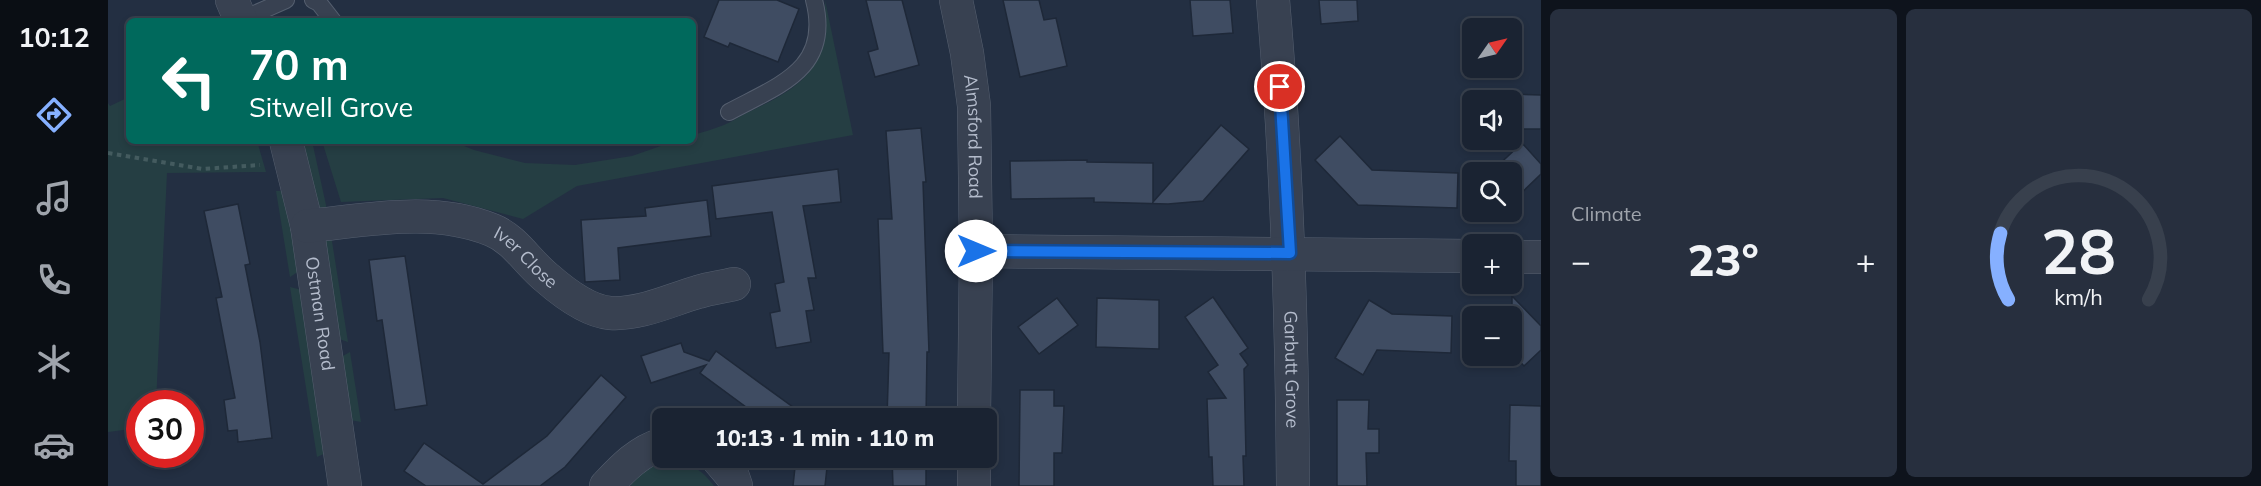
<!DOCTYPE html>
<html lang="en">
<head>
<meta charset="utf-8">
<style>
	body { margin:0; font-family:Mulish,sans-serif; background:#272f3e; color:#f1f3f6; height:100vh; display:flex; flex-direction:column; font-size:22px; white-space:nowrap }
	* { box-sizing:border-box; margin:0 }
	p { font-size:20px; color:#9fa4ac }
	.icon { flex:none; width:33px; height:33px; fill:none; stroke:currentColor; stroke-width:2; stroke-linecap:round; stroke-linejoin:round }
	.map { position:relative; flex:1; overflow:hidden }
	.details { display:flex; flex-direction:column; gap:9px; padding:9px; background:#0e131c; width:720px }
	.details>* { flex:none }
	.top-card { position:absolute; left:18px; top:18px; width:570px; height:126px; border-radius:9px; box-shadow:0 3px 9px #0003,0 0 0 2px #38404d; background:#00695c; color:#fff; overflow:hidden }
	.needle { width:39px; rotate:56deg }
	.buttons { position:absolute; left:1354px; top:18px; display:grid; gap:12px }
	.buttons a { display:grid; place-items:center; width:60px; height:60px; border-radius:9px; background:#1a2332; box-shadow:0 3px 9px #0003,0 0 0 2px #38404d; font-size:30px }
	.speed { position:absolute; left:18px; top:390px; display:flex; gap:12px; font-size:30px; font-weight:700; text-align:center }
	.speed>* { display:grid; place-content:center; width:78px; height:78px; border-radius:50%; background:#1a2332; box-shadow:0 3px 9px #0003,0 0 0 2px #38404d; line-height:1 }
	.speed .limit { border:9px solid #d22; background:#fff; color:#111 }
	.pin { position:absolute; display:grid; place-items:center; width:51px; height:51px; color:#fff; margin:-26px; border:3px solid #fff; border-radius:50%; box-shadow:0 2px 6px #0007 }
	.me { position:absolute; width:66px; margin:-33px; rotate:90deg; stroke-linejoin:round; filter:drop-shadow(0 0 4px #0008) }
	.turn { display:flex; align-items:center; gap:21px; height:126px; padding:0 24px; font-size:27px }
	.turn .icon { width:78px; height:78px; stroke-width:2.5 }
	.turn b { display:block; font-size:42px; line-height:51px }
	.big { font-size:45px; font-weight:800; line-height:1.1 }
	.details .widget { flex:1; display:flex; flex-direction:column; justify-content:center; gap:9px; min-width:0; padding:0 21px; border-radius:9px; background:#272f3e }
	.details .dial { align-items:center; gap:0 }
	.dial svg { height:156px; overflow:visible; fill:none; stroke:#38404d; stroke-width:7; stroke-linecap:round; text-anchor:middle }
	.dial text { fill:#f1f3f6; stroke:none }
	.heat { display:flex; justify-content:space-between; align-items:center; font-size:33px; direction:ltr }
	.details .tiles { flex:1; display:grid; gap:9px; grid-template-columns:repeat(2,1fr) }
	.trip { position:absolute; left:544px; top:408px; width:345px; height:60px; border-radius:9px; background:#1a2332; box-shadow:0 3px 9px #0003,0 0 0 2px #38404d; font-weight:800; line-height:60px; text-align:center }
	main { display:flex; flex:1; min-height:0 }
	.dock { display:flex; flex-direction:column; width:108px; justify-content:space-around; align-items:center; background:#0a0e14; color:#9fa4ac }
	.dock .icon { width:42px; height:42px }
	.dock .on { color:#86b0ff }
	.dock b { font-size:27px; color:#f1f3f6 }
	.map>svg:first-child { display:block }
	.green { fill:#253e43 }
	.building { fill:#3f4c62; stroke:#1e2838; stroke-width:1.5 }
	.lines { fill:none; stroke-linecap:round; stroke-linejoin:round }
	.lane-casing { stroke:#555f6f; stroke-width:18 }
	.street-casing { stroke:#555f6f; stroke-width:34 }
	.path { stroke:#445b5f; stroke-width:4; stroke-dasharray:4.5 4.5; stroke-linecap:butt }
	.lane { stroke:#384151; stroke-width:16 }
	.street { stroke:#384151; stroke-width:33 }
	.route-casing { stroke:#114b97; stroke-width:15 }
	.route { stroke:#1a73e8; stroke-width:10 }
	.labels { text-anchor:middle; stroke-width:6; stroke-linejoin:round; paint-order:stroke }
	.street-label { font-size:18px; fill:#b4bccc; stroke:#1c2637 }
</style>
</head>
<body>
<main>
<nav class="dock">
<b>10:12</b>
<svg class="icon on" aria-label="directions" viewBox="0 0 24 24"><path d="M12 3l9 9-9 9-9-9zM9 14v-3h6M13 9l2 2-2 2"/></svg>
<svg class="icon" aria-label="music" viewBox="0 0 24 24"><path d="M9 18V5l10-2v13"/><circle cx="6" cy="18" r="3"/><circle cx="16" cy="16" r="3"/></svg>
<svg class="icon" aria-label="phone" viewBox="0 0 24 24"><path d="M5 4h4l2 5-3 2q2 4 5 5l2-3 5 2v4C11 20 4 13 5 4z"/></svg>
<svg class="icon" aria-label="climate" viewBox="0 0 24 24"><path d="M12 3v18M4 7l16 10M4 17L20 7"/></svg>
<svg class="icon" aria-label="car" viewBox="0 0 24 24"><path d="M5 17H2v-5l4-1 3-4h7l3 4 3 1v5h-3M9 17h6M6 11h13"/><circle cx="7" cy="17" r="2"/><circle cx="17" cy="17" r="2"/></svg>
</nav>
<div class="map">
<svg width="1433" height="486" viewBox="0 0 1433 486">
	<rect width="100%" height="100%" fill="#232f42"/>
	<g class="green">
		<path d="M 717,0 L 745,135 L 469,186 L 415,219 L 335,198 L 233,202 L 214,141 L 344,141 L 366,150 L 417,163 L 467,165 L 524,156 L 567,141 L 585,141 L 585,135 C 595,132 606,129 616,125 C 626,121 635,114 645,110 C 701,83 720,65 717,0 Z"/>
		<path d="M 21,97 L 21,141 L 149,141 L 158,172 L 59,173 L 48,403 L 32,404 L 31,428 L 0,432 L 0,103 L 2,106 Z"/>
		<path d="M 191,141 L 204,141 L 220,214 L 213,210 L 206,202 Z"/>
		<path d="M 168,191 L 178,191 L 191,271 L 182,277 Z"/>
		<path d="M 223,235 L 240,342 L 228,338 L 217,242 Z"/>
		<path d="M 182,287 L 194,290 L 220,452 L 209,457 Z"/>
		<path d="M 242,352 L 253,422 L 242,420 L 231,358 Z"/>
		<path d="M 563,459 C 583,463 594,470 606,486 L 524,486 L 519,482 L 546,463 Z"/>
	</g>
	<g class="building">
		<path d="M 611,0 L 669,0 L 691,9 L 670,62 L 622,43 L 620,47 L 596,37 Z"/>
		<path d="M 758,0 L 794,0 L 811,65 L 767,77 L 760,52 L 770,49 Z"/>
		<path d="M 895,0 L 931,0 L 936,20 L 948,18 L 959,66 L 912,77 Z"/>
		<path d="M 1082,0 L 1122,0 L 1125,33 L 1085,36 Z"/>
		<path d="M 1211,0 L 1249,0 L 1250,21 L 1213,24 Z"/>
		<path d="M 1404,94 L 1433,95 L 1433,129 L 1404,129 Z"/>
		<path d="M 1113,125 L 1141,149 L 1095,201 L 1060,204 L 986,202 L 986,198 L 903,199 L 902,161 L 979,160 L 979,162 L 1045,163 L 1045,202 Z"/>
		<path d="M 813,128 L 818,182 L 815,182 L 821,352 L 819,352 L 818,418 L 779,418 L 781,353 L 775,353 L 770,219 L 784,219 L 778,131 Z"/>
		<path d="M 1232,136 L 1264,170 L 1350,173 L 1349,208 L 1250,205 L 1207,160 Z"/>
		<path d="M 1414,143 L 1433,164 L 1433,174 L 1404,202 L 1404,172 L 1383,172 Z"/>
		<path d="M 730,169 L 733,202 L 695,206 L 708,278 L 700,278 L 706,310 L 698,311 L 703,342 L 668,348 L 662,313 L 672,311 L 667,284 L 676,282 L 664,212 L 608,219 L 604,186 Z"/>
		<path d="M 599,200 L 603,236 L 510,248 L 512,280 L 477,282 L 473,220 L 538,216 L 537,208 Z"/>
		<path d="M 130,204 L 142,264 L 137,265 L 152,342 L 164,438 L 130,442 L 129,430 L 120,431 L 116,400 L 127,398 L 108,298 L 114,297 L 96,211 Z"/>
		<path d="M 297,256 L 319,405 L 287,410 L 274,320 L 269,321 L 261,260 Z"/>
		<path d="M 1404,296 L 1433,326 L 1433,350 L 1416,366 L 1404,353 Z"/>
		<path d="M 1105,297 L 1140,348 L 1132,354 L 1140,365 L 1136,369 L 1138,456 L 1135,456 L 1136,486 L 1105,486 L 1104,457 L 1101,457 L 1099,399 L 1118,398 L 1100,372 L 1110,365 L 1077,317 Z"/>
		<path d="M 949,298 L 970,325 L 931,354 L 910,327 Z"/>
		<path d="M 989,298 L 1051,300 L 1051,349 L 988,347 Z"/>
		<path d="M 1261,300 L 1284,314 L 1344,316 L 1343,353 L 1269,350 L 1255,375 L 1227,358 Z"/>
		<path d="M 573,343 L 576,352 L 601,361 L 608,351 L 700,418 L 653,418 L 592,373 L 598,365 L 543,383 L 533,356 Z"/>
		<path d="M 493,375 L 518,397 L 457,467 L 432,486 L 318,486 L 296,471 L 316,443 L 375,484 L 439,436 Z"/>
		<path d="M 912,390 L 946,390 L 946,406 L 956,406 L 954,453 L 946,453 L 946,486 L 911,486 Z"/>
		<path d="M 1229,400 L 1261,400 L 1260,429 L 1271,429 L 1271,453 L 1258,453 L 1259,486 L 1229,486 Z"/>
		<path d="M 1402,405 L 1433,406 L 1433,486 L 1408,486 L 1408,461 L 1401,461 Z"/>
		<path d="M 688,458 L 720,458 L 717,486 L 685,486 Z"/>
		<path d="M 784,458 L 818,458 L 818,486 L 785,486 Z"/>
	</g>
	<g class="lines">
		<g class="lane-casing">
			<g id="lane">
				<path d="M 205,0 L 211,3 L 225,21"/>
				<path d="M 133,20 L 178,0"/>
				<path d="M 621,112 C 671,85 724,69 706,0"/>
			</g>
		</g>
		<g class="street-casing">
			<g id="street">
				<path d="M 124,0 L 133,21"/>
				<path id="s1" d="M 848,0 L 859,53 L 866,106 L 868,251 L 866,418"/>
				<path id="s2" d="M 1165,0 C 1179,162 1184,323 1185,486"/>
				<path id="s3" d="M 178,141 L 199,226 L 237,486"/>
				<path id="s4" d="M 199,226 C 260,220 326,206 384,230 C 407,239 420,263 439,278 C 455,292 480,311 502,313 C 532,315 562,300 590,292 C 602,288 614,287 626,284"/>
				<path d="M 868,251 L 1365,256"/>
				<path d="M 1404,257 L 1433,257"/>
				<path d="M 609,458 L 625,477 L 628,486"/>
				<path d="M 498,486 C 515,468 531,451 555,444"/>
				<path d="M 866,486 L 866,458"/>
			</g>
		</g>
		<path class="path" d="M 0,153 L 95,169 L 152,165"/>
		<use href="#lane" class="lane"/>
		<use href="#street" class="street"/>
	</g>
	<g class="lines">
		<g class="route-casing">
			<path id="route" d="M 868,251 L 1182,253 L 1172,87"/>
		</g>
		<use href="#route" class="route"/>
	</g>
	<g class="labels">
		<g class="street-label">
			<text dy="6" stroke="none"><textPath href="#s1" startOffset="138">Almsford Road</textPath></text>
			<text dy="6" stroke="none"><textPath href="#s4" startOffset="231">Iver Close</textPath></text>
			<text dy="6" stroke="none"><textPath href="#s3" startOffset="176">Ostman Road</textPath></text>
			<text dy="6" stroke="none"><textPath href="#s2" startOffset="370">Garbutt Grove</textPath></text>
		</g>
	</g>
</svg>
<div class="buttons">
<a><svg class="needle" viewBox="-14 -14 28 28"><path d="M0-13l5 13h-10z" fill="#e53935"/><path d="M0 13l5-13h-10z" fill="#9fa4ac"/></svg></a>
<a><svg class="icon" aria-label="sound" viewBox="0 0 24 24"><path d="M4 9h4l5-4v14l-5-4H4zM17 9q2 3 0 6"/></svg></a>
<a><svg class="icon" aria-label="search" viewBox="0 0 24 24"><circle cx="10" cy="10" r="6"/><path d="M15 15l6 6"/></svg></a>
<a>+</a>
<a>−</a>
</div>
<div class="speed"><div class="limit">30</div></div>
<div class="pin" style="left:1172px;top:87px;background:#d93025"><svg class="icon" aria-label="arrive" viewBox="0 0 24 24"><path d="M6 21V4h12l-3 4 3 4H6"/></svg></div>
<svg class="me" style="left:868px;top:251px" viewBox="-20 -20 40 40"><circle r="19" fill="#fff"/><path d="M0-13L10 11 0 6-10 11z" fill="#1a73e8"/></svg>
<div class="trip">10:13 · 1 min · 110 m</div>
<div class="top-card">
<div class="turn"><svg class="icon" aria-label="left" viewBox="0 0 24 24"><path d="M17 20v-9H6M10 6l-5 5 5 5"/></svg><div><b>70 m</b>Sitwell Grove</div></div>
</div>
</div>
<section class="details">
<div class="tiles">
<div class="widget"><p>Climate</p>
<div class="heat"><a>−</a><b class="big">23°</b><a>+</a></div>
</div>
<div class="widget dial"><svg viewBox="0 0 100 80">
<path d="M14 69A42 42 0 1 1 86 69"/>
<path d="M14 69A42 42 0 0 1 10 35" stroke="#86b0ff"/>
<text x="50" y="56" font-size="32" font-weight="700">28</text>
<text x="50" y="72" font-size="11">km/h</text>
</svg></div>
</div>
</section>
</main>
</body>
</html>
